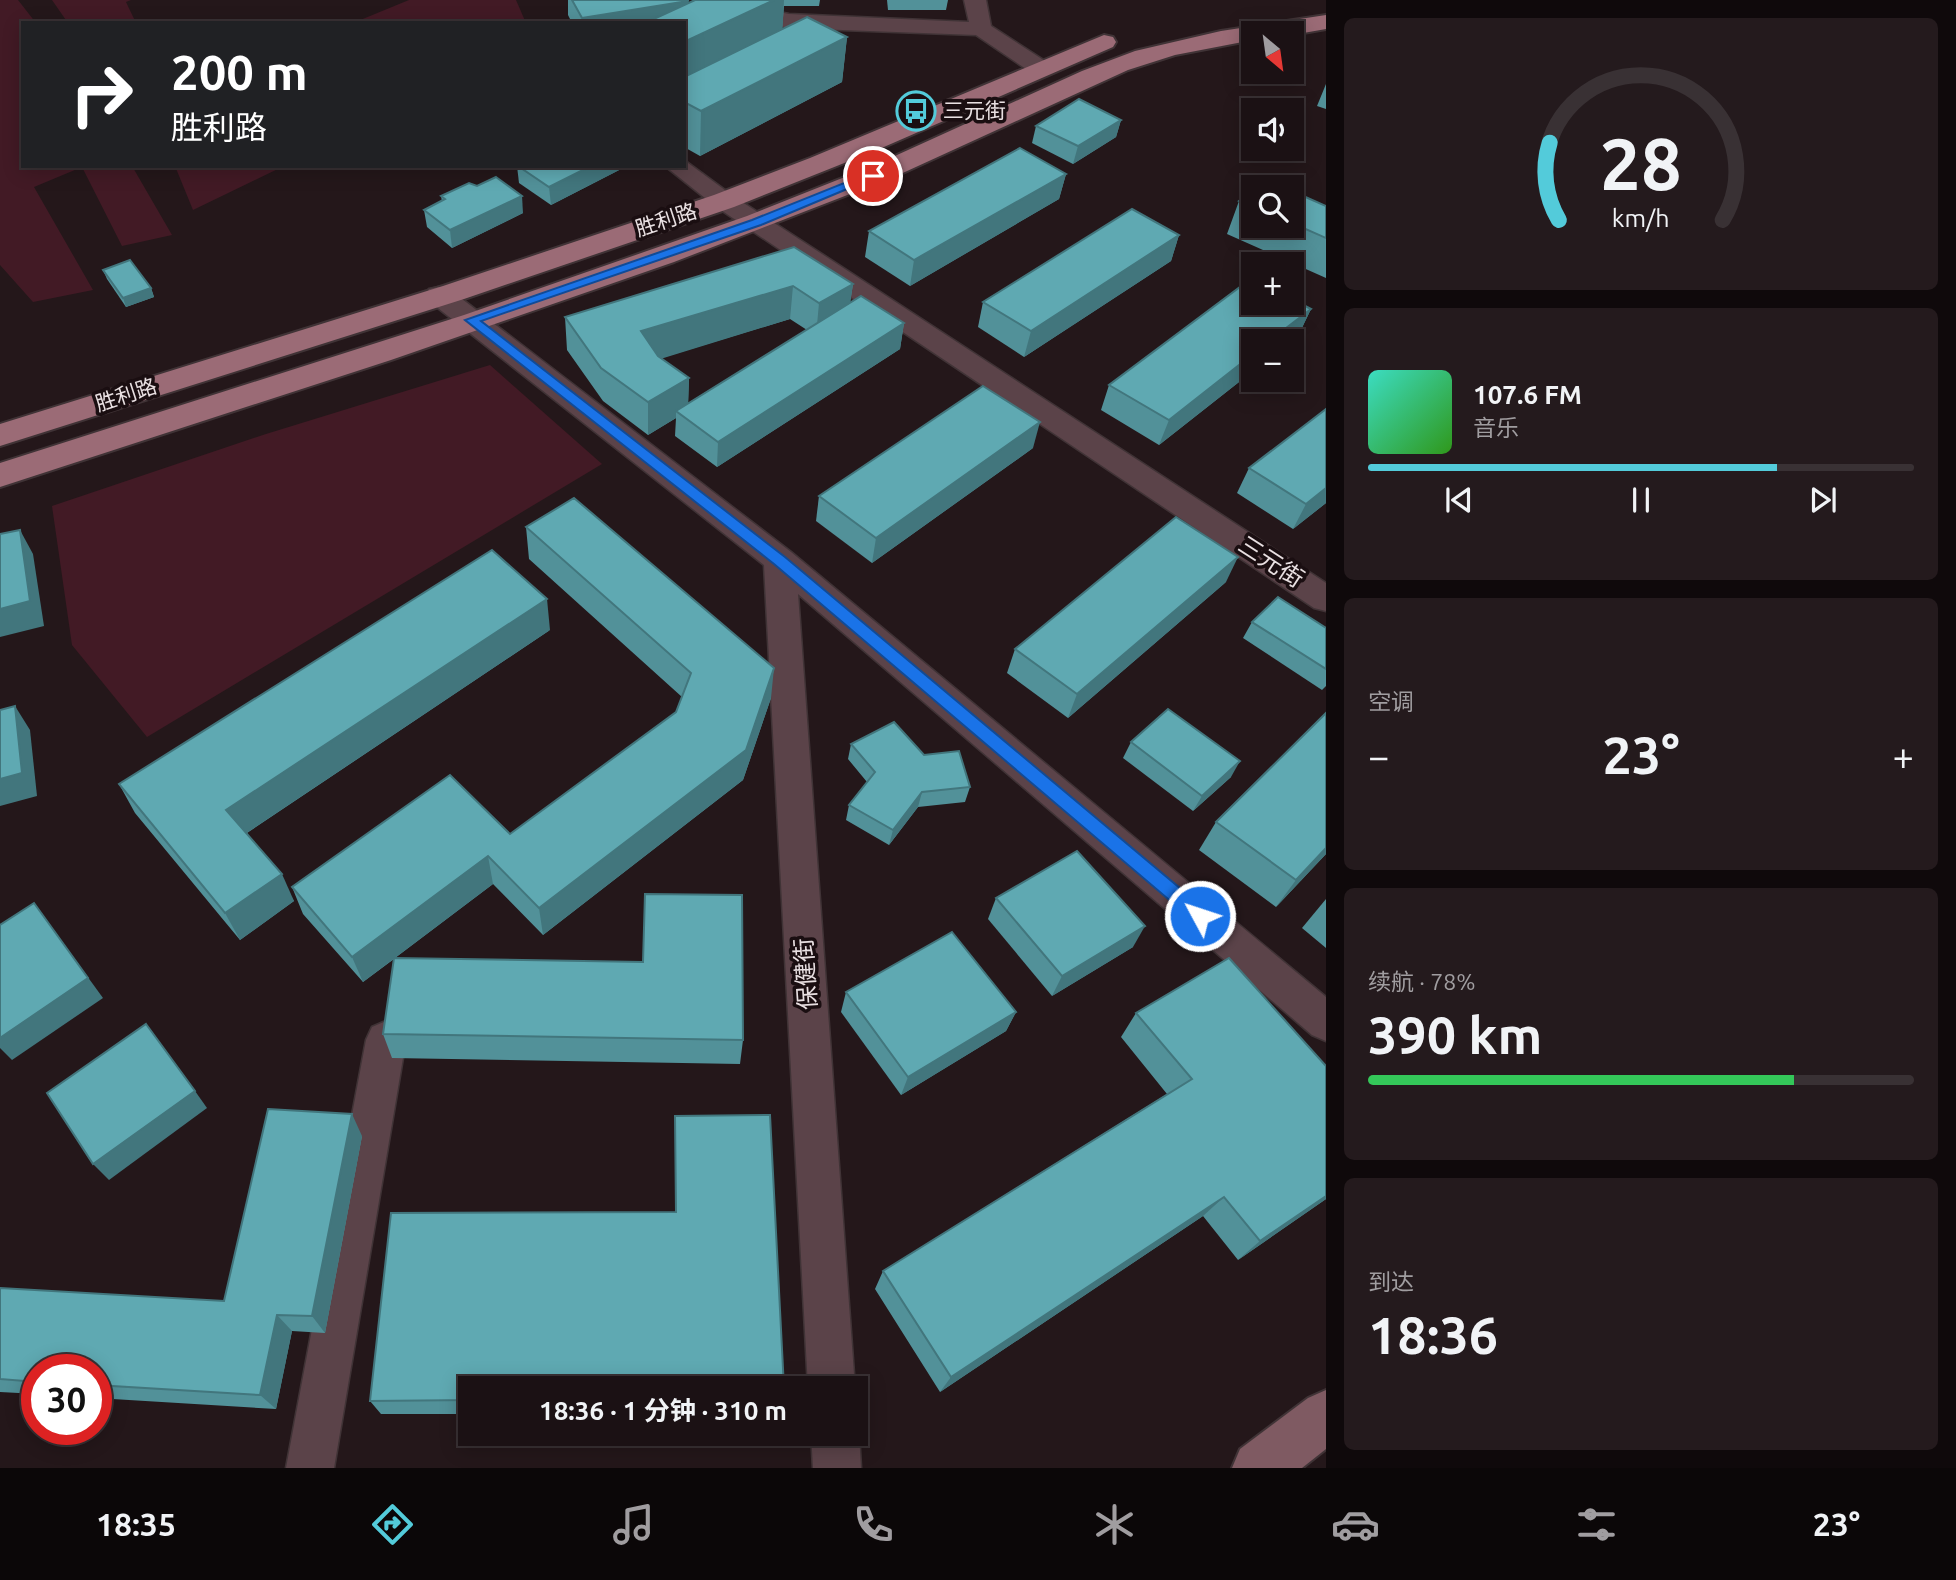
<!DOCTYPE html>
<html lang="zh">
<head>
<meta charset="utf-8">
<style>
	body { margin:0; font-family:Ubuntu,"Noto Sans SC",sans-serif; background:#241a1d; color:#f1f3f6; height:100vh; display:flex; flex-direction:column; font-size:26px; white-space:nowrap }
	* { box-sizing:border-box; margin:0 }
	p { font-size:23px; color:#a09da0 }
	.icon { flex:none; width:38px; height:38px; fill:none; stroke:currentColor; stroke-width:2; stroke-linecap:round; stroke-linejoin:round }
	.map { position:relative; flex:1; overflow:hidden }
	.sheet { display:flex; flex-direction:column; gap:18px; padding:18px; background:#0f090b; width:630px }
	.sheet>* { flex:none }
	.top-card { position:absolute; left:21px; top:21px; width:665px; height:147px; border-radius:0px; box-shadow:0 4px 18px #0003,0 0 0 2px #393134; background:#202124; color:#fff; overflow:hidden }
	.needle { width:46px; rotate:151deg }
	.controls { position:absolute; left:1241px; top:21px; display:grid; gap:14px }
	.controls a { display:grid; place-items:center; width:63px; height:63px; border-radius:0px; background:#1b1114; box-shadow:0 4px 18px #0003,0 0 0 2px #393134; font-size:35px }
	.speed { position:absolute; left:21px; top:1354px; display:flex; gap:14px; font-size:35px; font-weight:700; text-align:center }
	.speed>* { display:grid; place-content:center; width:91px; height:91px; border-radius:50%; background:#1b1114; box-shadow:0 4px 18px #0003,0 0 0 2px #393134; line-height:1 }
	.speed .limit { border:10px solid #d22; background:#fff; color:#111 }
	.pin { position:absolute; display:grid; place-items:center; width:60px; height:60px; color:#fff; margin:-30px; border:4px solid #fff; border-radius:50%; box-shadow:0 2px 7px #0007 }
	.me { position:absolute; width:77px; margin:-38px; rotate:310deg; stroke-linejoin:round; filter:drop-shadow(0 0 5px #0008) }
	.turn { display:flex; align-items:center; gap:24px; height:147px; padding:0 35px; font-size:32px }
	.turn .icon { width:91px; height:91px; stroke-width:2.5 }
	.turn b { display:block; font-size:49px; line-height:60px }
	.big { font-size:52px; font-weight:700; line-height:1.1 }
	.sheet .card { flex:1; display:flex; flex-direction:column; justify-content:center; gap:10px; min-width:0; padding:0 24px; border-radius:10px; background:#241a1d }
	.sheet .dial { align-items:center; gap:0 }
	.dial svg { height:182px; overflow:visible; fill:none; stroke:#393134; stroke-width:7; stroke-linecap:round; text-anchor:middle }
	.dial text { fill:#f1f3f6; stroke:none }
	.song { display:flex; align-items:center; gap:21px }
	.cover { width:84px; height:84px; border-radius:10px; background:linear-gradient(135deg,hsl(170 70% 55%),hsl(110 70% 35%)) }
	.played { height:7px; border-radius:4px; background:linear-gradient(90deg,#53cbda 75%,#393134 75%) }
	.keys { display:flex; justify-content:space-around; direction:ltr }
	.heat { display:flex; justify-content:space-between; align-items:center; font-size:38px; direction:ltr }
	.charge { height:10px; border-radius:5px; background:linear-gradient(90deg,#34c759 78%,#393134 0) }
	.trip { position:absolute; left:458px; top:1376px; width:410px; height:70px; border-radius:0px; background:#1b1114; box-shadow:0 4px 18px #0003,0 0 0 2px #393134; font-weight:700; line-height:70px; text-align:center }
	.dock { display:flex; height:112px; justify-content:space-around; align-items:center; background:#0b0708; color:#a09da0 }
	.dock .icon { width:49px; height:49px }
	.dock .current { color:#53cbda }
	.dock b { font-size:32px; color:#f1f3f6 }
	main { display:flex; flex:1; min-height:0 }
	.map>svg:first-child { display:block }
	.green { fill:#421a25 }
	.lines { fill:none; stroke-linecap:round; stroke-linejoin:round }
	.minor-casing { stroke:#403336; stroke-width:3 }
	.secondary-casing { stroke:#403336; stroke-width:4 }
	.primary-casing { stroke:#403336; stroke-width:4 }
	.minor { fill:#5b4349; fill-rule:evenodd }
	.secondary { fill:#7f5a62; fill-rule:evenodd }
	.primary { fill:#9b6b76; fill-rule:evenodd }
	.wall { fill:#529199; fill-rule:evenodd }
	.shaded-wall { fill:#42767d }
	.building { fill:#5fa9b2; stroke:#42767d; stroke-width:2 }
	.route { fill:#1a73e8; stroke:#114b97; stroke-width:2 }
	.labels { text-anchor:middle; stroke-width:7; stroke-linejoin:round; paint-order:stroke }
	.far-poi-label { font-size:21px; fill:#e9e0e2; stroke:#1a0e11; text-anchor:start }
	.far-street-label { font-size:21px; fill:#e9e0e2; stroke:#1a0e11 }
	.street-label { font-size:24px; fill:#e9e0e2; stroke:#1a0e11 }
</style>
</head>
<body>
<main>
<div class="map">
<svg width="1326" height="1468" viewBox="0 0 1326 1468">
	<rect width="100%" height="100%" fill="#24171a"/>
	<g class="green">
		<path d="M 0,0 L 18,0 L 36,23 L 23,23 L 23,166 L 132,166 L 172,235 L 122,246 L 82,167 L 34,187 L 93,290 L 33,302 L 0,265 Z"/>
		<path d="M 52,0 L 131,0 L 126,2 L 136,23 L 68,23 Z"/>
		<path d="M 409,0 L 516,0 L 526,23 L 353,23 Z"/>
		<path d="M 175,166 L 284,166 L 193,210 Z"/>
		<path d="M 490,365 L 602,464 L 147,737 L 72,645 L 52,506 L 266,434 Z"/>
	</g>
	<g class="lines">
		<g class="minor-casing">
			<g id="minor">
				<path d="M 964,0 L 986,0 L 991,26 L 1048,63 L 1051,68 L 1048,73 L 1032,73 L 976,35 L 789,28 L 729,16 L 726,11 L 729,6 L 737,4 L 789,14 L 969,22 Z"/>
				<path d="M 684,160 L 733,196 L 1326,583 L 1326,611 L 1314,608 L 715,206 L 665,166 L 684,166 Z"/>
				<path d="M 439,287 L 449,289 L 791,552 L 1326,997 L 1326,1041 L 1312,1035 L 798,594 L 855,1388 L 808,1388 L 764,565 L 429,301 L 426,295 L 429,289 Z"/>
				<path d="M 386,1021 L 400,1027 L 406,1040 L 334,1468 L 286,1468 L 366,1040 L 372,1027 Z"/>
				<path d="M 856,1425 L 859,1433 L 861,1468 L 813,1468 L 811,1433 L 856,1433 Z"/>
			</g>
		</g>
		<g class="secondary-casing">
			<path id="secondary" d="M 1326,1390 L 1326,1449 L 1302,1468 L 1232,1468 L 1240,1449 L 1308,1398 Z"/>
		</g>
		<g class="primary-casing">
			<g id="primary">
				<path d="M 1326,15 L 1326,29 L 1292,35 L 1253,33 L 1253,40 L 1175,55 L 1128,70 L 894,177 L 674,262 L 391,360 L 0,487 L 0,463 L 464,315 L 747,216 L 875,165 L 1082,71 L 1135,51 L 1221,31 Z"/>
				<path d="M 1104,35 L 1113,37 L 1116,42 L 1113,47 L 877,150 L 734,207 L 464,299 L 0,446 L 0,424 L 443,286 L 714,195 L 810,158 Z"/>
			</g>
		</g>
		<use href="#minor" class="minor"/>
		<use href="#secondary" class="secondary"/>
		<use href="#primary" class="primary"/>
	</g>
	<g class="wall">
		<path d="M 568,0 L 688,0 L 688,3 L 695,0 L 820,0 L 819,6 L 784,6 L 782,29 L 847,37 L 842,82 L 700,156 L 684,147 L 684,23 L 572,23 L 568,15 Z"/>
		<path d="M 887,0 L 948,0 L 946,10 L 888,10 Z"/>
		<path d="M 1326,84 L 1326,109 L 1317,106 Z"/>
		<path d="M 1121,120 L 1116,137 L 1073,164 L 1032,143 L 1036,126 Z"/>
		<path d="M 517,166 L 625,167 L 551,205 L 519,183 Z"/>
		<path d="M 1066,174 L 1059,199 L 910,286 L 865,257 L 869,231 Z"/>
		<path d="M 1253,189 L 1253,226 L 1292,226 L 1292,191 L 1326,206 L 1326,278 L 1227,234 L 1239,201 Z"/>
		<path d="M 441,196 L 523,213 L 452,248 L 427,227 L 424,210 L 442,201 Z"/>
		<path d="M 1179,235 L 1171,261 L 1024,357 L 978,327 L 983,302 Z"/>
		<path d="M 794,247 L 853,284 L 850,303 L 904,323 L 900,349 L 717,467 L 675,436 L 676,418 L 648,435 L 603,401 L 567,350 L 565,317 ZM 790,319 L 807,330 L 688,403 L 689,378 L 661,358 Z"/>
		<path d="M 103,270 L 151,288 L 154,297 L 126,307 L 107,279 Z"/>
		<path d="M 1252,278 L 1253,303 L 1292,303 L 1292,299 L 1311,309 L 1299,334 L 1290,341 L 1253,341 L 1253,371 L 1159,445 L 1101,410 L 1109,385 Z"/>
		<path d="M 1033,448 L 872,563 L 816,521 L 819,496 Z"/>
		<path d="M 1249,468 L 1326,503 L 1293,529 L 1237,493 Z"/>
		<path d="M 526,527 L 771,698 L 743,780 L 543,935 L 493,884 L 395,958 L 743,1040 L 740,1064 L 392,1058 L 383,1034 L 394,959 L 363,982 L 303,914 L 292,887 L 510,834 L 676,712 L 682,697 L 529,559 Z"/>
		<path d="M 1226,582 L 1068,718 L 1007,673 L 1015,649 Z"/>
		<path d="M 1252,622 L 1326,628 L 1326,686 L 1322,690 L 1243,638 Z"/>
		<path d="M 550,630 L 247,833 L 294,901 L 240,940 L 135,813 L 119,784 Z"/>
		<path d="M 1131,742 L 1231,777 L 1193,811 L 1123,758 Z"/>
		<path d="M 851,744 L 924,755 L 970,787 L 965,802 L 918,807 L 889,845 L 846,820 L 849,805 L 867,782 L 848,759 Z"/>
		<path d="M 1216,822 L 1326,854 L 1276,907 L 1199,850 Z"/>
		<path d="M 996,898 L 1133,947 L 1052,996 L 988,919 Z"/>
		<path d="M 1326,899 L 1326,948 L 1302,928 Z"/>
		<path d="M 846,992 L 1016,1012 L 1006,1031 L 901,1095 L 841,1012 Z"/>
		<path d="M 1136,1013 L 1326,1066 L 1326,1199 L 1238,1260 L 1203,1216 L 940,1392 L 875,1289 L 883,1271 L 1167,1094 L 1121,1037 Z"/>
		<path d="M 675,1116 L 784,1388 L 471,1388 L 471,1414 L 381,1414 L 370,1401 L 675,1212 Z"/>
		<path d="M 362,1136 L 325,1333 L 292,1331 L 276,1409 L 96,1398 L 96,1370 L 37,1370 L 37,1394 L 0,1392 L 0,1288 L 224,1301 Z"/>
	</g>
	<g class="shaded-wall">
		<path d="M 774,0 L 784,0 L 782,39 L 684,86 L 684,42 Z"/>
		<path d="M 688,1 L 688,26 L 684,23 L 583,23 L 582,18 Z"/>
		<path d="M 847,37 L 842,82 L 700,156 L 701,111 Z"/>
		<path d="M 1121,120 L 1116,137 L 1073,164 L 1078,146 Z"/>
		<path d="M 591,166 L 625,167 L 551,205 L 549,187 Z"/>
		<path d="M 1066,174 L 1059,199 L 910,286 L 914,260 Z"/>
		<path d="M 522,196 L 523,213 L 452,248 L 450,230 Z"/>
		<path d="M 1179,235 L 1171,261 L 1024,357 L 1031,331 Z"/>
		<path d="M 853,284 L 848,317 L 816,336 L 819,303 Z"/>
		<path d="M 793,286 L 790,319 L 641,365 L 641,331 Z"/>
		<path d="M 151,288 L 154,297 L 126,307 L 123,298 Z"/>
		<path d="M 1311,309 L 1299,334 L 1290,341 L 1269,341 Z"/>
		<path d="M 904,323 L 900,349 L 717,467 L 718,442 Z"/>
		<path d="M 1253,354 L 1253,371 L 1159,445 L 1169,420 Z"/>
		<path d="M 689,378 L 688,410 L 676,411 L 676,418 L 648,435 L 648,402 Z"/>
		<path d="M 1040,422 L 1033,448 L 872,563 L 876,538 Z"/>
		<path d="M 1326,488 L 1326,503 L 1293,529 L 1306,504 Z"/>
		<path d="M 20,530 L 33,554 L 44,626 L 0,637 L 0,609 Z"/>
		<path d="M 1238,557 L 1226,582 L 1068,718 L 1077,694 Z"/>
		<path d="M 547,599 L 550,630 L 239,838 L 226,810 Z"/>
		<path d="M 774,668 L 771,698 L 743,780 L 543,935 L 539,908 Z"/>
		<path d="M 15,706 L 30,730 L 37,796 L 0,806 L 0,779 Z"/>
		<path d="M 1240,761 L 1231,777 L 1193,811 L 1202,796 Z"/>
		<path d="M 922,792 L 918,807 L 889,845 L 893,830 Z"/>
		<path d="M 1326,848 L 1326,854 L 1276,907 L 1296,880 Z"/>
		<path d="M 488,856 L 493,884 L 363,982 L 352,957 Z"/>
		<path d="M 282,874 L 294,901 L 240,940 L 225,913 Z"/>
		<path d="M 34,903 L 103,998 L 12,1060 L 0,1048 L 0,1038 Z"/>
		<path d="M 1145,926 L 1133,947 L 1052,996 L 1062,976 Z"/>
		<path d="M 1016,1012 L 1006,1031 L 901,1095 L 908,1077 Z"/>
		<path d="M 195,1091 L 207,1108 L 109,1180 L 93,1164 Z"/>
		<path d="M 352,1114 L 362,1136 L 325,1333 L 312,1316 Z"/>
		<path d="M 1326,1196 L 1326,1199 L 1238,1260 L 1260,1241 Z"/>
		<path d="M 1224,1197 L 1203,1216 L 940,1392 L 951,1377 Z"/>
		<path d="M 277,1315 L 292,1331 L 276,1409 L 260,1395 Z"/>
	</g>
	<g class="building">
		<path d="M 572,0 L 688,0 L 688,1 L 582,18 Z"/>
		<path d="M 695,0 L 774,0 L 684,42 L 684,23 L 645,23 Z"/>
		<path d="M 807,17 L 847,37 L 701,111 L 684,102 L 684,77 Z"/>
		<path d="M 1079,99 L 1121,120 L 1078,146 L 1036,126 Z"/>
		<path d="M 1020,148 L 1066,174 L 914,260 L 869,231 Z"/>
		<path d="M 518,166 L 591,166 L 549,187 Z"/>
		<path d="M 496,177 L 522,196 L 450,230 L 424,210 L 445,199 L 441,196 L 469,183 L 477,186 Z"/>
		<path d="M 1264,180 L 1282,187 L 1255,187 Z"/>
		<path d="M 1253,189 L 1253,207 L 1239,201 Z"/>
		<path d="M 1292,191 L 1326,206 L 1326,238 L 1292,223 Z"/>
		<path d="M 1132,209 L 1179,235 L 1031,331 L 983,302 Z"/>
		<path d="M 794,247 L 853,284 L 819,303 L 793,286 L 641,331 L 658,356 L 689,378 L 648,402 L 601,368 L 565,317 Z"/>
		<path d="M 130,260 L 151,288 L 123,298 L 103,270 Z"/>
		<path d="M 1252,278 L 1253,303 L 1292,303 L 1292,299 L 1311,309 L 1269,341 L 1253,341 L 1253,354 L 1169,420 L 1109,385 Z"/>
		<path d="M 861,296 L 904,323 L 718,442 L 676,411 Z"/>
		<path d="M 983,386 L 1040,422 L 876,538 L 819,496 Z"/>
		<path d="M 1326,409 L 1326,488 L 1306,504 L 1249,468 Z"/>
		<path d="M 574,498 L 774,668 L 746,750 L 539,908 L 488,856 L 352,957 L 292,887 L 450,775 L 510,834 L 676,712 L 691,673 L 526,527 Z"/>
		<path d="M 1176,517 L 1238,557 L 1077,694 L 1015,649 Z"/>
		<path d="M 20,530 L 30,601 L 0,609 L 0,534 Z"/>
		<path d="M 492,550 L 547,599 L 226,810 L 282,874 L 225,913 L 119,784 Z"/>
		<path d="M 1278,597 L 1326,628 L 1326,669 L 1252,622 Z"/>
		<path d="M 15,706 L 22,773 L 0,779 L 0,710 Z"/>
		<path d="M 1168,709 L 1240,761 L 1202,796 L 1131,742 Z"/>
		<path d="M 1326,713 L 1326,848 L 1296,880 L 1216,822 Z"/>
		<path d="M 894,722 L 924,755 L 959,751 L 970,787 L 922,792 L 893,830 L 849,805 L 875,772 L 851,744 Z"/>
		<path d="M 1077,851 L 1145,926 L 1062,976 L 996,898 Z"/>
		<path d="M 645,894 L 742,895 L 743,1040 L 383,1034 L 394,958 L 643,962 Z"/>
		<path d="M 34,903 L 88,978 L 0,1038 L 0,925 Z"/>
		<path d="M 952,932 L 1016,1012 L 908,1077 L 846,992 Z"/>
		<path d="M 1229,958 L 1326,1066 L 1326,1196 L 1260,1241 L 1224,1197 L 951,1377 L 883,1271 L 1192,1079 L 1136,1013 Z"/>
		<path d="M 146,1024 L 195,1091 L 93,1164 L 47,1093 Z"/>
		<path d="M 268,1109 L 352,1114 L 312,1316 L 277,1315 L 260,1395 L 96,1385 L 96,1370 L 37,1370 L 37,1382 L 0,1379 L 0,1288 L 224,1301 Z"/>
		<path d="M 770,1115 L 784,1388 L 471,1388 L 471,1400 L 370,1401 L 391,1213 L 676,1212 L 675,1116 Z"/>
	</g>
	<path class="route" d="M 869,173 L 878,176 L 761,225 L 481,321 L 785,557 L 1206,910 L 1209,916 L 1206,921 L 1200,924 L 1194,921 L 774,564 L 465,320 L 752,220 Z"/>
	<defs>
		<g id="bus-ring" transform="scale(2.0125)"><circle r="9.5" fill="#1a0e11" stroke="#53cbda" stroke-width="1.5"/><path d="M-5-6H5V4H4V6H2V4H-2V6H-4V4H-5ZM-3.5-4V0h7V-4ZM-3.5 1.2v1.5H-2V1.2ZM2 1.2v1.5H3.5V1.2Z" fill="#53cbda"/></g>
	</defs>
	<g fill-rule="evenodd">
		<use href="#bus-ring" x="916" y="111"/>
	</g>
	<g class="labels">
		<g class="far-poi-label">
			<text x="943" y="118">三元街</text>
		</g>
		<g class="far-street-label">
			<text transform="translate(666 220) rotate(-18)" y="7">胜利路</text>
			<text transform="translate(126 395) rotate(-18)" y="7">胜利路</text>
		</g>
		<g class="street-label">
			<text transform="translate(1271 562) rotate(33)" y="8">三元街</text>
			<text transform="translate(806 974) rotate(-94)" y="8">保健街</text>
		</g>
	</g>
</svg>
<div class="controls">
<a><svg class="needle" viewBox="-14 -14 28 28"><path d="M0-13l5 13h-10z" fill="#e53935"/><path d="M0 13l5-13h-10z" fill="#a09da0"/></svg></a>
<a><svg class="icon" aria-label="sound" viewBox="0 0 24 24"><path d="M4 9h4l5-4v14l-5-4H4zM17 9q2 3 0 6"/></svg></a>
<a><svg class="icon" aria-label="search" viewBox="0 0 24 24"><circle cx="10" cy="10" r="6"/><path d="M15 15l6 6"/></svg></a>
<a>+</a>
<a>−</a>
</div>
<div class="speed"><div class="limit">30</div></div>
<div class="pin" style="left:873px;top:176px;background:#d93025"><svg class="icon" aria-label="arrive" viewBox="0 0 24 24"><path d="M6 21V4h12l-3 4 3 4H6"/></svg></div>
<svg class="me" style="left:1200px;top:916px" viewBox="-20 -20 40 40"><circle r="17" fill="#1a73e8" stroke="#fff" stroke-width="3"/><path d="M0-11L8 9 0 5-8 9z" fill="#fff"/></svg>
<div class="trip">18:36 · 1 分钟 · 310 m</div>
<div class="top-card">
<div class="turn"><svg class="icon" aria-label="right" viewBox="0 0 24 24"><path d="M7 20v-9h11M14 6l5 5-5 5"/></svg><div><b>200 m</b>胜利路</div></div>
</div>
</div>
<section class="sheet">
<div class="card dial"><svg viewBox="0 0 100 80">
<path d="M14 69A42 42 0 1 1 86 69"/>
<path d="M14 69A42 42 0 0 1 10 35" stroke="#53cbda"/>
<text x="50" y="56" font-size="32" font-weight="700">28</text>
<text x="50" y="72" font-size="11">km/h</text>
</svg></div>
<div class="card">
<div class="song"><i class="cover"></i><div><b>107.6 FM</b><p>音乐</p></div></div>
<div class="played"></div>
<div class="keys"><svg class="icon" aria-label="previous" viewBox="0 0 24 24"><path d="M18 5L8 12l10 7zM5 5v14"/></svg><svg class="icon" aria-label="pause" viewBox="0 0 24 24"><path d="M8 5v14M16 5v14"/></svg><svg class="icon" aria-label="next" viewBox="0 0 24 24"><path d="M6 5l10 7-10 7zM19 5v14"/></svg></div>
</div>
<div class="card"><p>空调</p>
<div class="heat"><a>−</a><b class="big">23°</b><a>+</a></div>
</div>
<div class="card"><p>续航 · 78%</p><b class="big">390 km</b><div class="charge"></div></div>
<div class="card"><p>到达</p><b class="big">18:36</b></div>
</section>
</main>
<nav class="dock">
<b>18:35</b>
<svg class="icon current" aria-label="directions" viewBox="0 0 24 24"><path d="M12 3l9 9-9 9-9-9zM9 14v-3h6M13 9l2 2-2 2"/></svg>
<svg class="icon" aria-label="music" viewBox="0 0 24 24"><path d="M9 18V5l10-2v13"/><circle cx="6" cy="18" r="3"/><circle cx="16" cy="16" r="3"/></svg>
<svg class="icon" aria-label="phone" viewBox="0 0 24 24"><path d="M5 4h4l2 5-3 2q2 4 5 5l2-3 5 2v4C11 20 4 13 5 4z"/></svg>
<svg class="icon" aria-label="climate" viewBox="0 0 24 24"><path d="M12 3v18M4 7l16 10M4 17L20 7"/></svg>
<svg class="icon" aria-label="car" viewBox="0 0 24 24"><path d="M5 17H2v-5l4-1 3-4h7l3 4 3 1v5h-3M9 17h6M6 11h13"/><circle cx="7" cy="17" r="2"/><circle cx="17" cy="17" r="2"/></svg>
<svg class="icon" aria-label="filters" viewBox="0 0 24 24"><path d="M4 7h16M4 17h16"/><circle cx="9" cy="7" r="2"/><circle cx="15" cy="17" r="2"/></svg>
<b>23°</b>
</nav>
</body>
</html>
